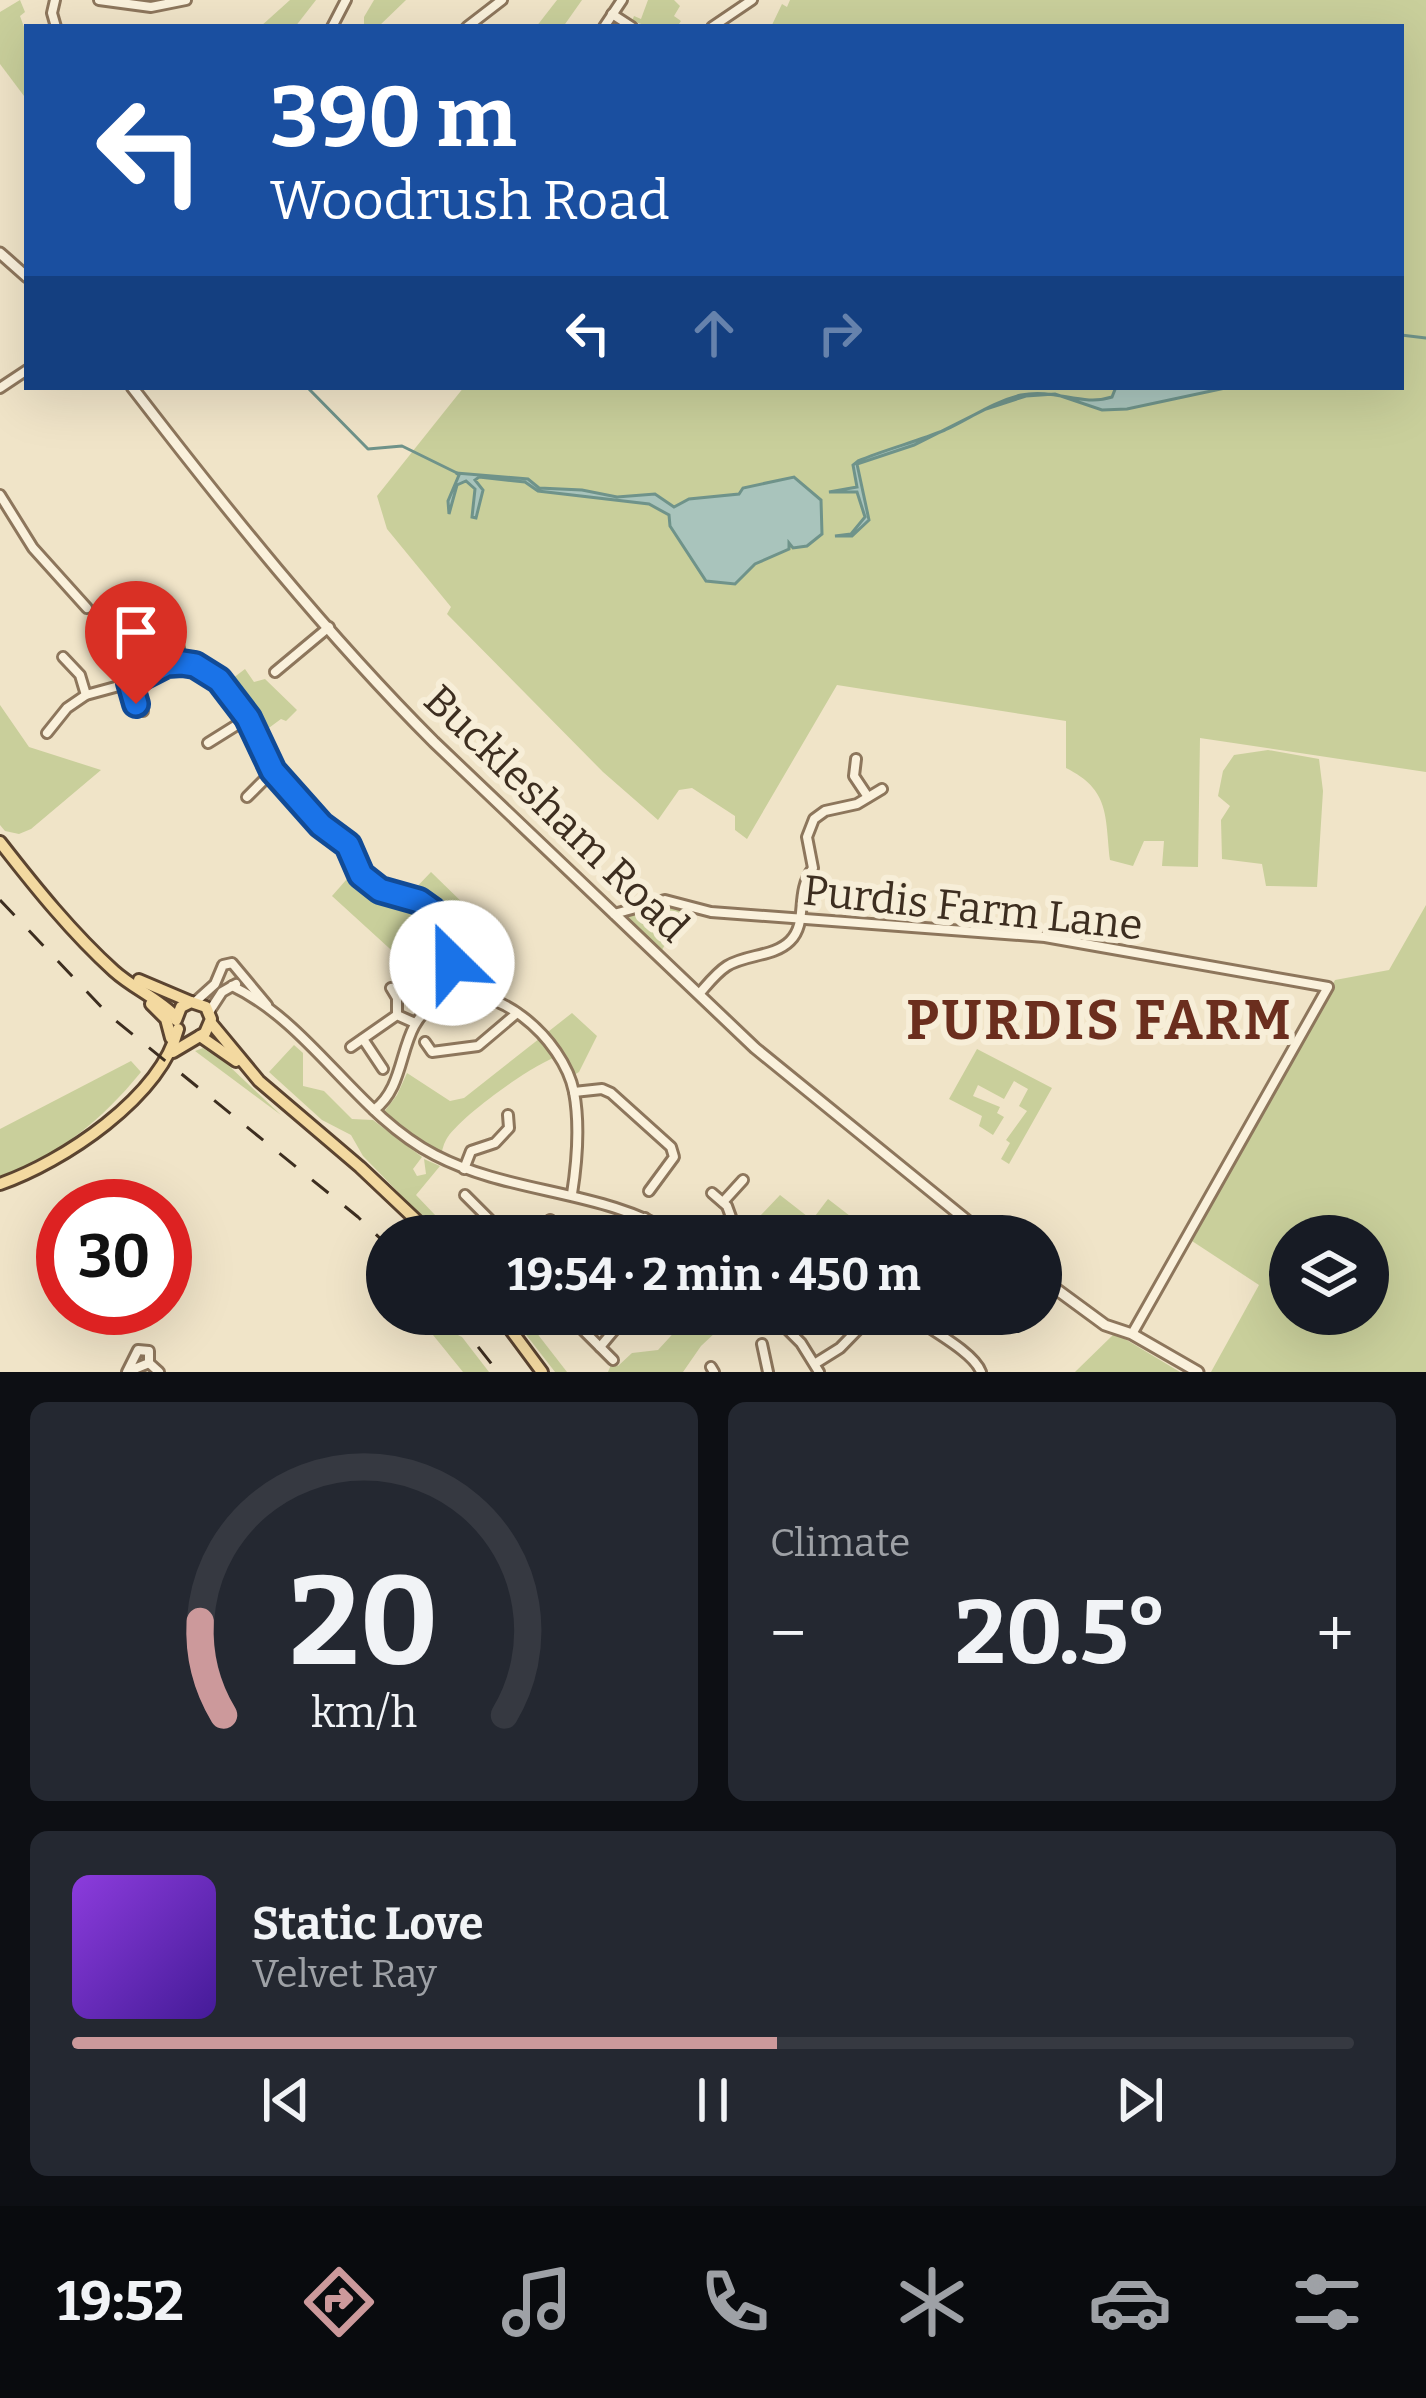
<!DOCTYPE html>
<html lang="en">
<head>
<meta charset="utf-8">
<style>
	body { margin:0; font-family:Bitter,serif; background:#242831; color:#f1f3f6; height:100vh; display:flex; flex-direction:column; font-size:45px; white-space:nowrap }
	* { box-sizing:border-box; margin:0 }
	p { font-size:39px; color:#9ea1a6 }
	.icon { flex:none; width:66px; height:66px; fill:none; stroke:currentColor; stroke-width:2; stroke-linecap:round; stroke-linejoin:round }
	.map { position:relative; height:1372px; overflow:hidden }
	.side { display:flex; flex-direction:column; gap:30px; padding:30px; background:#0d0f14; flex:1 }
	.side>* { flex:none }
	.banner { position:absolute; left:24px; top:24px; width:1380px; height:366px; border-radius:0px; box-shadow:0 12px 48px #0002; background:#1a4fa0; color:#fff; overflow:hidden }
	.controls { position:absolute; left:1269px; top:1215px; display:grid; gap:24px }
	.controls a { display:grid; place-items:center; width:120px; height:120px; border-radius:50%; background:#171b24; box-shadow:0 12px 48px #0002; font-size:60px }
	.speed { position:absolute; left:36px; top:1179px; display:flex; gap:24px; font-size:60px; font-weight:700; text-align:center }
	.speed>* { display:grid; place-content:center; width:156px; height:156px; border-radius:50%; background:#171b24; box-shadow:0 12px 48px #0002; line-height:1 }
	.speed .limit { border:18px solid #d22; background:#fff; color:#111 }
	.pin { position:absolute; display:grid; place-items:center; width:102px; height:102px; color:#fff; margin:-123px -51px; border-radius:50% 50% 50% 0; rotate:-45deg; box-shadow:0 0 12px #0007 }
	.pin .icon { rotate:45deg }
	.me { position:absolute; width:132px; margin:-66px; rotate:337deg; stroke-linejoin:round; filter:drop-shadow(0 0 9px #0008) }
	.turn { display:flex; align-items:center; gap:42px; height:252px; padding:0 48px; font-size:54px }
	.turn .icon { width:156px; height:156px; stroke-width:2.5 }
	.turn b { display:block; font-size:84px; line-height:102px }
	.lanes { display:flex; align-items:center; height:114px; padding:0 48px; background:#0003; justify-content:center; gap:60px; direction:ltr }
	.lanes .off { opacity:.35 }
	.big { font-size:90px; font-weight:700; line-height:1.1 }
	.side .card { flex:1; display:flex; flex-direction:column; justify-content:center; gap:18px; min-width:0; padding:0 42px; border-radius:18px; background:#242831 }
	.side .dial { align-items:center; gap:0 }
	.dial svg { height:312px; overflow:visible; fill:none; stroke:#363941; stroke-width:7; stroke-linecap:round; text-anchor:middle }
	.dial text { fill:#f1f3f6; stroke:none }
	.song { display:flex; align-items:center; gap:36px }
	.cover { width:144px; height:144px; border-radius:18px; background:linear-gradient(135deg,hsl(270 70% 55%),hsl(260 70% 35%)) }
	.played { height:12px; border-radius:6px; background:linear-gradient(90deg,#cc999b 55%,#363941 55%) }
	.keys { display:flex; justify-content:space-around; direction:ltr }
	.heat { display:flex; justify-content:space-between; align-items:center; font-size:66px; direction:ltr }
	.side .tiles { flex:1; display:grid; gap:30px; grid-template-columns:1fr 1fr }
	.card:last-child { grid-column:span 2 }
	.trip { position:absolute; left:366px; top:1215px; width:696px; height:120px; border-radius:60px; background:#171b24; box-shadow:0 12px 48px #0002; font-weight:700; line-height:120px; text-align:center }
	.menu { display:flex; height:192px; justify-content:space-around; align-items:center; background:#090b0e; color:#9ea1a6 }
	.menu .icon { width:84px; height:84px }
	.menu .current { color:#cc999b }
	.menu b { font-size:54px; color:#f1f3f6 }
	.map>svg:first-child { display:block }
	.green { fill:#c9cf9b; fill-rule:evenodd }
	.water { fill:#a9c4bc; stroke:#6f938a; stroke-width:3 }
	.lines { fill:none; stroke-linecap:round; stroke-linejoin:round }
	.stream { stroke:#6f938a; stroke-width:3 }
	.minor-casing { stroke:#8d765c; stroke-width:14 }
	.tertiary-casing { stroke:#8d765c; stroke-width:15 }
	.primary-casing { stroke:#5b4430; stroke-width:16 }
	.minor { stroke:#faf1dc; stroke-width:8 }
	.tertiary { stroke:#faf1dc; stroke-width:9 }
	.primary { stroke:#f3d9a0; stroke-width:10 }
	.rail { stroke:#3d2e20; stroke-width:3; stroke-dasharray:21 21; stroke-linecap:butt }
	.route-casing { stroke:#114b97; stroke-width:30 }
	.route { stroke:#1a73e8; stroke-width:21 }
	.labels { text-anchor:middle; stroke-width:12; stroke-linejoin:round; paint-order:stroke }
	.street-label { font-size:42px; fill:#3d2e20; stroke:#f7eed8 }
	.district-label { font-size:54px; font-weight:bold; letter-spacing:3px; fill:#6b2e1e; stroke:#f7eed8 }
</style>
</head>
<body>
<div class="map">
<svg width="1426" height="1372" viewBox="0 0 1426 1372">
	<rect width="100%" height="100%" fill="#f0e4c8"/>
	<g class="green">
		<path d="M 20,0 L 25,12 L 20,16 L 24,27 L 29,26 L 30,27 L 27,100 L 0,64 L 0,12 Z"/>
		<path d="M 290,0 L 316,0 L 295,27 L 260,27 Z"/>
		<path d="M 374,0 L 406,0 L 378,27 L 364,27 L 364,17 Z"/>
		<path d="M 557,0 L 582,0 L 563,27 L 536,27 Z"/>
		<path d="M 648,0 L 674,0 L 680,6 L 674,16 L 681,21 L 677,27 L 651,27 L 632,21 L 634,16 L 641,19 Z"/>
		<path d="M 790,0 L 1426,0 L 1426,772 L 1200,738 L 1198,867 L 1162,866 L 1164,841 L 1144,841 L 1133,866 L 1110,860 C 1105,815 1110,790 1066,768 L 1066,721 L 837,685 L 747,839 L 735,830 L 735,816 L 692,788 L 679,790 L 658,820 L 603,772 L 447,614 L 451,607 L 387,529 L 377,496 L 464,387 L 1401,387 L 1401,27 L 771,27 L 782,4 L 787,7 Z"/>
		<path d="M 245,669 L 254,682 L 265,679 L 297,710 L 286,721 L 281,719 L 262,733 L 228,682 Z"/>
		<path d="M 0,705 L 29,747 L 101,770 L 31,829 L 19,834 L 5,831 L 0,825 Z"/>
		<path d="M 1268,750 L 1319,759 L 1323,791 L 1317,887 L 1266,886 L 1262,864 L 1222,859 L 1221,820 L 1230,806 L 1218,796 L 1223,771 L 1234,755 Z"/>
		<path d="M 354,871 L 374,892 L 423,909 L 435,930 L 400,958 L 332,896 Z"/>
		<path d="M 431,872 L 471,911 L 471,912 L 444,923 L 429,900 L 411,893 Z"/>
		<path d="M 669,903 L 686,907 L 662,950 L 624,915 L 629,910 Z"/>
		<path d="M 1426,905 L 1426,1372 L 1211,1372 L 1259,1285 L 1192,1241 L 1335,980 L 1389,970 ZM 1290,1236 L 1368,1236 L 1368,1314 L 1290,1314 Z"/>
		<path d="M 572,1013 L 597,1036 L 579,1072 L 569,1078 L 559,1056 C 534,1063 458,1118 446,1140 C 443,1145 442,1152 440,1158 L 380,1117 L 397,1095 L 407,1073 L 450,1101 L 464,1098 Z"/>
		<path d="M 294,1045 L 303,1053 L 303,1086 L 324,1091 L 352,1119 L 373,1120 L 422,1157 L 413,1169 L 417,1176 L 426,1174 L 424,1159 L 440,1166 L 416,1195 L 455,1236 L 441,1236 L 363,1156 L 351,1135 L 322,1120 L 269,1072 Z"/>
		<path d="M 203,1048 L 227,1064 L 281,1115 L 195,1051 Z"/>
		<path d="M 977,1049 L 1052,1088 L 1009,1164 L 1001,1159 L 1010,1143 L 1006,1140 L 1027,1111 L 1019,1106 L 1028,1089 L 1014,1081 L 1004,1099 L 978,1085 L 973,1096 L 1000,1107 L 997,1113 L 1004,1117 L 993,1135 L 979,1126 L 982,1116 L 949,1099 Z"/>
		<path d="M 131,1061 L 141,1072 C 102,1120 59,1155 0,1176 L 0,1129 Z"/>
		<path d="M 780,1195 L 812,1220 L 828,1199 L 876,1236 L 723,1236 L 735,1220 L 760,1216 Z"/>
		<path d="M 510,1314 L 522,1314 L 567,1372 L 555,1372 Z"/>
		<path d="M 691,1314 L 735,1314 L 701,1346 L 683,1372 L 608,1372 L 613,1360 L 618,1366 L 632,1353 L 658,1350 Z"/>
		<path d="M 441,1327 L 462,1337 L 489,1372 L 463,1372 L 433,1335 Z"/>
		<path d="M 1115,1333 L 1180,1372 L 1075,1372 Z"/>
	</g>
	<g class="water">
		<path d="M 1116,387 L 1230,387 L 1127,409 L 1102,410 L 1055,394 L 1026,396 L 986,409 L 914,445 L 857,464 L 869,520 L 852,536 L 835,536 L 851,534 L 865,517 L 857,492 L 829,492 L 857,487 L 853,465 L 858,461 C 886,449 916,442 945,430 C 971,418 992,402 1021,395 C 1055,388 1082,407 1112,397 Z"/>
		<path d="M 456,473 L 528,479 L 539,488 L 582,490 L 617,497 L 655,494 L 674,507 L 689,499 L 739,494 L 743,488 L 794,477 L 821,500 L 822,534 L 807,546 L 793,548 L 789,543 L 789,549 L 755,564 L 735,584 L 706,581 L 670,526 L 669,515 L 649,504 L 538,491 L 525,482 L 479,477 L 475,480 L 483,490 L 476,518 L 472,517 L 475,489 L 466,481 L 457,485 L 449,514 L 448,501 L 459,475 Z"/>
	</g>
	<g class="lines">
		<g class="stream">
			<path d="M 1401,335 L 1426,338"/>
			<path d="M 307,387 L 368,449 L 402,446 L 459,474"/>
		</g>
		<g class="minor-casing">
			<g id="minor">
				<path d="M 55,0 L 52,13 L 56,27"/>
				<path d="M 99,0 L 151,7 L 186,0"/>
				<path d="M 612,14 L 632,27"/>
				<path d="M 332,27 L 346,0"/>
				<path d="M 467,27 L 502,0"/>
				<path d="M 604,27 L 622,0"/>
				<path d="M 712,27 L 752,0"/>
				<path d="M 0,388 L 27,370"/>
				<path d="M 0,495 L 33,548 L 87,608"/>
				<path d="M 149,621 L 178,644 L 182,663"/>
				<path d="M 63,657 L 80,675 L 86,695"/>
				<path d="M 275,672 L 329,627"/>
				<path d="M 130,683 L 136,704 L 143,711"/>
				<path d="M 47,733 L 67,708 L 86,695 L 130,683 L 167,664 L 205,670 L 228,689 L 248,718 L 273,771 L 285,786 L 321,825 L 348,845 L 361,875 L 379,890 L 419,901 L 433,911 L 461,993"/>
				<path d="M 208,743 L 248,718"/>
				<path d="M 856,759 L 854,776 L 868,797"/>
				<path d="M 247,797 L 273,771"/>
				<path d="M 614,914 L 665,900 L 711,912 L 1045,937 L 1328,987 L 1132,1334"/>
				<path d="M 232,986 C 312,1024 356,1114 435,1155 C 512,1195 603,1189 678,1236"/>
				<path d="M 391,988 L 397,998 L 397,1015"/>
				<path d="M 699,994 C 707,985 716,973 727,966 C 746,954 774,957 790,941 C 809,922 794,894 813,868 L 807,837 L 814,819 L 825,811 L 857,804 L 882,789"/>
				<path d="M 195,1002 L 215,984 L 223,965 L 232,963 L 267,1005"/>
				<path d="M 209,1012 L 222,992 L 236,984"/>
				<path d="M 363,1039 L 383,1069"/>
				<path d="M 425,1042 L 432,1052 L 478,1046 L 517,1013"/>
				<path d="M 351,1047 L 397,1015 L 415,1023"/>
				<path d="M 574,1092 L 602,1089 L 611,1093 L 671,1147 L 674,1157 L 649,1191"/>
				<path d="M 374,1110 C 411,1082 395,1025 438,1002 C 492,973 564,1040 574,1092 C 580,1124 577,1162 572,1194"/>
				<path d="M 464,1169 L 471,1151 L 495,1143 L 509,1128 L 508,1115"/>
				<path d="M 712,1193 L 727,1206 L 731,1217 L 718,1236"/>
				<path d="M 465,1195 L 497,1227 L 501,1236"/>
				<path d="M 723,1202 L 743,1180"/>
				<path d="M 550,1220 L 575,1236"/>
				<path d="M 634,1236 L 645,1218"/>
				<path d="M 567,1314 L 613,1360"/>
				<path d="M 772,1314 L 801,1343 L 819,1372"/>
				<path d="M 909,1314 C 929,1329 974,1352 981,1372"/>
				<path d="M 762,1344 L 768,1372"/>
				<path d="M 600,1347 L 620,1323 L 649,1319 L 653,1314"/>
				<path d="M 138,1350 L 149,1351 L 149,1363 L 127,1372 Z"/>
				<path d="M 149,1363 L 159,1372"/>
				<path d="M 816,1363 L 840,1348 L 873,1314"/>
				<path d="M 711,1367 L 714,1372"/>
			</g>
		</g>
		<g class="tertiary-casing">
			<g id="tertiary">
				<path d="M 0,253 L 27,277"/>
				<path d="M 132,387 C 225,508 326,634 434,742 L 755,1048 L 986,1236"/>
				<path d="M 1041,1278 L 1105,1325 L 1132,1334 L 1198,1372"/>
			</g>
		</g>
		<g class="primary-casing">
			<g id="primary">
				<path d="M 0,842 C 35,887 72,933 114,971 C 134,989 158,998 176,1017"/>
				<path d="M 139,980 L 191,1002"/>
				<path d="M 151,1004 L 166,1019 L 171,1038"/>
				<path d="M 211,1023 L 259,1081 L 360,1167 L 433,1236"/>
				<path d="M 200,1036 L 236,1061"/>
				<path d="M 173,1052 L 205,1033 L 211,1019 L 206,1007 L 191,1002 L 181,1007 L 176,1020"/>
				<path d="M 0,1184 C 63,1162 160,1098 178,1029"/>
				<path d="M 499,1314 L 542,1372"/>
			</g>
		</g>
		<use href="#minor" class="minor"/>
		<use href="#tertiary" class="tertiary"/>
		<use href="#primary" class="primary"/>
		<g class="rail">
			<path d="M 0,900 L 110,1016 L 358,1217 L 387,1245"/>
			<path d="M 452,1314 L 498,1372"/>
		</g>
	</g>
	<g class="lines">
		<g class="route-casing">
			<path id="route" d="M 136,704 L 130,683 L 167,664 L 182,663 L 195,665 L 219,680 L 248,718 L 273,771 L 321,825 L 348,845 L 361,875 L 380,890 L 419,901 L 433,911 L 452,963"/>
		</g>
		<use href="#route" class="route"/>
	</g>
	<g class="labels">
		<g class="street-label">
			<text transform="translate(557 813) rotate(44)" y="15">Bucklesham Road</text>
			<text transform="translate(973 907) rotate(6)" y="15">Purdis Farm Lane</text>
		</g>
		<g class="district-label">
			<text x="1100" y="1039">PURDIS FARM</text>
		</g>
	</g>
</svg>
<div class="controls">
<a><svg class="icon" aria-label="layers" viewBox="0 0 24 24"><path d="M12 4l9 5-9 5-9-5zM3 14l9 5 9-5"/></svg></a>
</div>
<div class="speed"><div class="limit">30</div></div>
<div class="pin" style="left:136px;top:704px;background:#d93025"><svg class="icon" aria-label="arrive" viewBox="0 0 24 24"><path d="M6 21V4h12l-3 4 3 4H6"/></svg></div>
<svg class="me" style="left:452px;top:963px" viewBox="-20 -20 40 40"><circle r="19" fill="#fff"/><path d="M0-13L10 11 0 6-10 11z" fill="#1a73e8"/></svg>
<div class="trip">19:54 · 2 min · 450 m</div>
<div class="banner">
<div class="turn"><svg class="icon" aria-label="left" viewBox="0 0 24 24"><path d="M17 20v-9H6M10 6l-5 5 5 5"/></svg><div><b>390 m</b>Woodrush Road</div></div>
<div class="lanes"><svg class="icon" aria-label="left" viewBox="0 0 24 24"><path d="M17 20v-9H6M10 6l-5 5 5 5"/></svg><svg class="icon off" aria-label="ahead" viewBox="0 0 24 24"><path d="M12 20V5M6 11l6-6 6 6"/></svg><svg class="icon off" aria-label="right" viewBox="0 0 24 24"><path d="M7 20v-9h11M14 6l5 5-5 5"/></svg></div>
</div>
</div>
<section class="side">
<div class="tiles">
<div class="card dial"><svg viewBox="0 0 100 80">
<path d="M14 69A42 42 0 1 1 86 69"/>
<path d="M14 69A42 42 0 0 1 8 45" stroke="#cc999b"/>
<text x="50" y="56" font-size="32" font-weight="700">20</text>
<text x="50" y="72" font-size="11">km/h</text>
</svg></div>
<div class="card"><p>Climate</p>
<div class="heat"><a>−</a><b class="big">20.5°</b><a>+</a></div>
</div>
<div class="card">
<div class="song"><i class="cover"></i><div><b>Static Love</b><p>Velvet Ray</p></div></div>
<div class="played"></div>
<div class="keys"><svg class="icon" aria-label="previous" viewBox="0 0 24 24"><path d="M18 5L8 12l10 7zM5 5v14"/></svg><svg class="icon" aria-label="pause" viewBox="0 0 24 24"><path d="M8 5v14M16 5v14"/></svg><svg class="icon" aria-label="next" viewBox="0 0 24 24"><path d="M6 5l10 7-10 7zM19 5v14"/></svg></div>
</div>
</div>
</section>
<nav class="menu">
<b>19:52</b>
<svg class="icon current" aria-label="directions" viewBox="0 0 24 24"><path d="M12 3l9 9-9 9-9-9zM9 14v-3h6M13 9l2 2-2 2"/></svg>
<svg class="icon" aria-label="music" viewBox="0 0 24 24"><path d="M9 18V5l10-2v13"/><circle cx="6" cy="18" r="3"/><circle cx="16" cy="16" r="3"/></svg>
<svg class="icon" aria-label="phone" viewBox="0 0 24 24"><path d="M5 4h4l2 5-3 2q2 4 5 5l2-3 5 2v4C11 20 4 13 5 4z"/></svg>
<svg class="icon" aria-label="climate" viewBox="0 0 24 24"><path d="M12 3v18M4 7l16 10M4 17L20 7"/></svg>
<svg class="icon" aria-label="car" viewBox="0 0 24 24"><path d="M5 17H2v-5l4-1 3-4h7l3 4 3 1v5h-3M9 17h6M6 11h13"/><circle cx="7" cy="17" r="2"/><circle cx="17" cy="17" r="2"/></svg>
<svg class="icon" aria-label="filters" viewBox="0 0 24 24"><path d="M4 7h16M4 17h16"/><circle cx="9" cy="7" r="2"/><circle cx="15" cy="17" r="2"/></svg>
</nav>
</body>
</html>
